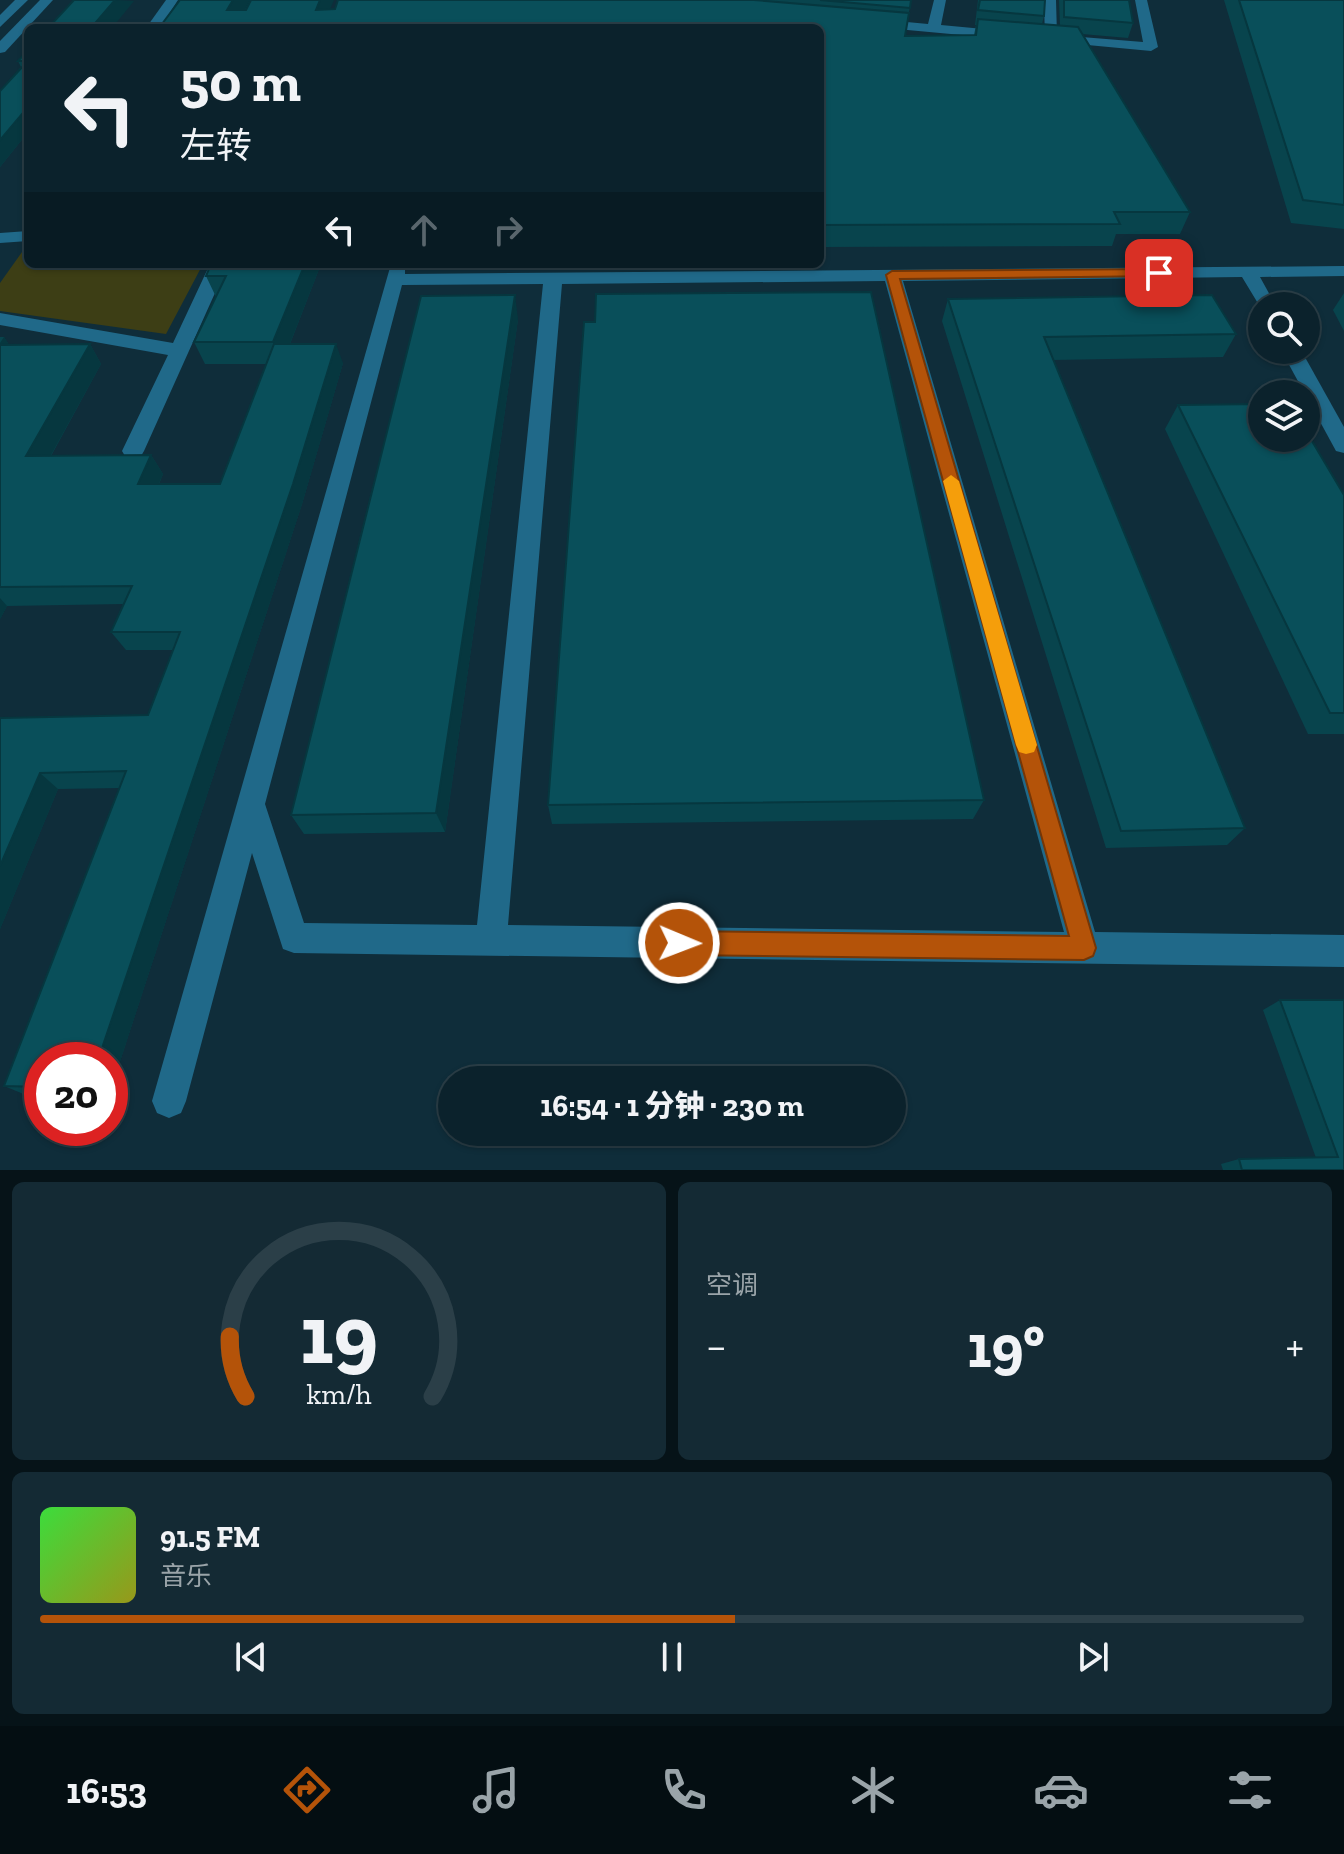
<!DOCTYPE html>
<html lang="zh">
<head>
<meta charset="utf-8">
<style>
	body { margin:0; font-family:"Zilla Slab","Noto Sans SC",serif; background:#142a34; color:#f1f3f6; height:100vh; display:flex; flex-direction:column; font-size:30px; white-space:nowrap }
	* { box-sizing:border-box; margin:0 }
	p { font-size:26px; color:#9aa4a9 }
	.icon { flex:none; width:44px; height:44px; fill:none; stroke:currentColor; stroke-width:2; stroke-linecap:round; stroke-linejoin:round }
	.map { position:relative; height:1170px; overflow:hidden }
	.details { display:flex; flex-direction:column; gap:12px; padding:12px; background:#061318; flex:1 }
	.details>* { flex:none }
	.banner { position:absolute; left:24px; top:24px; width:800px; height:244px; border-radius:12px; box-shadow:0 2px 6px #0004,0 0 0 2px #2b3f48; background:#0b222c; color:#f1f3f6; overflow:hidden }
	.tools { position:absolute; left:1248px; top:292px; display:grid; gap:16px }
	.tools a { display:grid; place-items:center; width:72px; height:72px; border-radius:50%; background:#0b222c; box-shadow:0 2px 6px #0004,0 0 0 2px #2b3f48; font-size:40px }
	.speed { position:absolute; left:24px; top:1042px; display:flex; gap:16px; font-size:40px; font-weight:700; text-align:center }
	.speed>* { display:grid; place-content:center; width:104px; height:104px; border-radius:50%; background:#0b222c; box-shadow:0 2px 6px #0004,0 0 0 2px #2b3f48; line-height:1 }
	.speed .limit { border:12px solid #d22; background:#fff; color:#111 }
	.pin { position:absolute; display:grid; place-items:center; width:68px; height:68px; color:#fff; margin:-34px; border-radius:16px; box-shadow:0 4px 12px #0006 }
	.me { position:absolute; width:88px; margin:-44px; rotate:91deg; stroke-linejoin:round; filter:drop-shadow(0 0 6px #0008) }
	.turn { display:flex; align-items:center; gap:28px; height:168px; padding:0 24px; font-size:36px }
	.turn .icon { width:104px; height:104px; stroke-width:2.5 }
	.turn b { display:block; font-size:56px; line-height:68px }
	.lanes { display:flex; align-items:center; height:76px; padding:0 24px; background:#0003; justify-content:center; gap:40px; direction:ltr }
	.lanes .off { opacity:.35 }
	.big { font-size:60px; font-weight:800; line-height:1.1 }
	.details .card { flex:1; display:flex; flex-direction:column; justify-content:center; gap:12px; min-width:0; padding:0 28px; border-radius:12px; background:#142a34 }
	.details .dial { align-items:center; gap:0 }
	.dial svg { height:208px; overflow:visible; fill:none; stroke:#2b3f48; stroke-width:7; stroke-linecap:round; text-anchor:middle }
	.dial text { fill:#f1f3f6; stroke:none }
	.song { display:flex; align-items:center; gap:24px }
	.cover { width:96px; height:96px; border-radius:12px; background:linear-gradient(135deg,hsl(120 70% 55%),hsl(60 70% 35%)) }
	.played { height:8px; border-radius:4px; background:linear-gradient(90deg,#b45309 55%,#2b3f48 55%) }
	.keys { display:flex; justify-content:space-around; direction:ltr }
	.heat { display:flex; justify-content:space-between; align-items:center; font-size:44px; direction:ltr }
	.details .tiles { flex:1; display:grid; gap:12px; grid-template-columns:1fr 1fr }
	.card:last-child { grid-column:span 2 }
	.trip { position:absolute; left:438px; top:1066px; width:468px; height:80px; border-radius:40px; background:#0b222c; box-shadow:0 2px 6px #0004,0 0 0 2px #2b3f48; font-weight:800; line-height:80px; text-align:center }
	.tabs { display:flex; height:128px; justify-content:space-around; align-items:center; background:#040e12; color:#9aa4a9 }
	.tabs .icon { width:56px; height:56px }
	.tabs .selected { color:#b45309 }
	.tabs b { font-size:36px; color:#f1f3f6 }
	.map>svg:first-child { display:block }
	.green { fill:#3d3e15 }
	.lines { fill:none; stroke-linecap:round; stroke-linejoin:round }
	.minor { fill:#206989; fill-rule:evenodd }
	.wall { fill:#08444d }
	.shaded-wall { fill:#06373f }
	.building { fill:#094f5a; stroke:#06373f; stroke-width:2 }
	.route { fill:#b45309; stroke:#753606; stroke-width:2 }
	.slow { fill:#f59e0b }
</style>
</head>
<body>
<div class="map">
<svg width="1344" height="1170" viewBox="0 0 1344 1170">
	<rect width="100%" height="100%" fill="#0f2d3a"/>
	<path class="green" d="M 27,245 L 28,264 L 203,264 L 166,334 L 0,311 L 0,283 Z"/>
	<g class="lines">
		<g class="minor">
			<path d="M 15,0 L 28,0 L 0,27 L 0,15 Z"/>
			<path d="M 40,0 L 53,0 L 5,52 L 0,53 L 0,41 Z"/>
			<path d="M 166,0 L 178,0 L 160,28 L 146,28 Z"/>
			<path d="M 934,0 L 946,0 L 941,25 L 1005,31 L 1012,35 L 1005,39 L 875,27 L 868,23 L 875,19 L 928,24 Z"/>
			<path d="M 1044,0 L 1056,0 L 1057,35 L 1143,42 L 1135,0 L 1147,0 L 1158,47 L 1151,51 L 1045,41 Z"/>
			<path d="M 28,231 L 28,241 L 0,243 L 0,233 Z"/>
			<path d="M 210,264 L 228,264 L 144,451 L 141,456 L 125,456 L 122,451 L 168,355 L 0,325 L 0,313 L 173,343 Z"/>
			<path d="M 391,264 L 405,264 L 405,274 L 1344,266 L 1344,276 L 1260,277 L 1276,306 L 1262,306 L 1262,310 L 1242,277 L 903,281 L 1095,932 L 1344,935 L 1344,967 L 294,953 L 283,949 L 252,853 L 186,1101 L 181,1113 L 169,1118 L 157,1113 L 152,1101 ZM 885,281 L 1064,932 L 508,925 L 562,284 ZM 543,284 L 477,925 L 304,923 L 265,804 L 402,285 Z"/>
			<path d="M 1281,350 L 1301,350 L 1344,427 L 1344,453 L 1336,451 Z"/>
		</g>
	</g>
	<g class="wall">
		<path d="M 180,0 L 250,0 L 245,10 L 335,9 L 338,0 L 911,0 L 905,36 L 974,35 L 976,25 L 975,25 L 978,0 L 1045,0 L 1044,16 L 1042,24 L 1060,26 L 1059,0 L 1129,0 L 1133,23 L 1128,38 L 1082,34 L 1190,212 L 1180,234 L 1116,234 L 1112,246 L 820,247 L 820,28 L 159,28 Z"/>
		<path d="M 1224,0 L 1344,0 L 1344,229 L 1291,223 Z"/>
		<path d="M 28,50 L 28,132 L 0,167 L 0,91 L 21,67 L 18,61 Z"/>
		<path d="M 321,264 L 290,344 L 343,363 L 302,504 L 110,1092 L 110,1060 L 42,1060 L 42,1095 L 26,1095 L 4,1086 L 120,788 L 58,789 L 0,929 L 0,718 L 148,715 L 173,650 L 126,650 L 111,632 L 123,604 L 7,606 L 0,619 L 0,337 L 4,337 L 9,345 L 90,344 L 101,364 L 51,456 L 151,455 L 163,474 L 159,484 L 220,484 L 266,364 L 205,364 L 194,342 L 216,297 L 206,276 Z"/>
		<path d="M 1344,293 L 1344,331 L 1333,310 Z"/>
		<path d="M 948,299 L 1236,334 L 1223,357 L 1053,360 L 1245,828 L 1227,845 L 1106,848 L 942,321 Z"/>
		<path d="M 518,319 L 445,832 L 304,834 L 291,815 Z"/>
		<path d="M 1178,405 L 1344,495 L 1344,734 L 1308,734 L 1165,429 Z"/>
		<path d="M 984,800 L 973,819 L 552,824 L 548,805 Z"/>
		<path d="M 1280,1000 L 1344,1170 L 1223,1170 L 1221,1164 L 1239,1159 L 1316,1158 L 1263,1010 Z"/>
	</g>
	<g class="shaded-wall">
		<path d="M 115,0 L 134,1 L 112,28 L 91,28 Z"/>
		<path d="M 233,0 L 250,0 L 235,28 L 227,10 Z"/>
		<path d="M 320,0 L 334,0 L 322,28 L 316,10 Z"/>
		<path d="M 28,107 L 28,132 L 0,167 L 0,140 Z"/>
		<path d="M 305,264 L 321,264 L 282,364 L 273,342 Z"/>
		<path d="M 515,295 L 518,319 L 445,832 L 436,813 Z"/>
		<path d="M 4,337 L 17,357 L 0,346 L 0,343 Z"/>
		<path d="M 90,344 L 101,364 L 40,475 L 26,456 Z"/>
		<path d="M 336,344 L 343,363 L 302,504 L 110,1092 L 110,1060 L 98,1060 Z"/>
		<path d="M 151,455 L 163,474 L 150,504 L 138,484 Z"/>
		<path d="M 0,598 L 7,606 L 0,619 Z"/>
		<path d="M 40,773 L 58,789 L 0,929 L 0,866 Z"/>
	</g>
	<g class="building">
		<path d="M 74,0 L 115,0 L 91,28 L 48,28 Z"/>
		<path d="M 180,0 L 233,0 L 227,10 L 246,10 L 251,0 L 320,0 L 316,10 L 335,9 L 338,0 L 754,0 L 909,13 L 905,36 L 976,35 L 978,19 L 1078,27 L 1190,212 L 1114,212 L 1120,224 L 820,225 L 820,28 L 159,28 Z"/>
		<path d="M 820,0 L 911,0 L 910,8 Z"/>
		<path d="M 980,0 L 1045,0 L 1044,16 L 978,10 Z"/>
		<path d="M 1064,0 L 1129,0 L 1133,23 L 1064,17 Z"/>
		<path d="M 1239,0 L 1344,0 L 1344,205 L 1303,200 Z"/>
		<path d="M 28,50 L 28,61 L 18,61 Z"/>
		<path d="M 25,64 L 28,66 L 28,107 L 0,140 L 0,91 Z"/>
		<path d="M 211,264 L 305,264 L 273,342 L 194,342 L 226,276 L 206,276 Z"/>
		<path d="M 871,292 L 984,800 L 548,805 L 584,322 L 595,322 L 596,294 Z"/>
		<path d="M 515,295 L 436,813 L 291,815 L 421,296 Z"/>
		<path d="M 1212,295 L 1236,334 L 1044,337 L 1245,828 L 1121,831 L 948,299 Z"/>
		<path d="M 90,344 L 26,456 L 151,455 L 138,484 L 220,484 L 274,344 L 336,344 L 293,484 L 98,1060 L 42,1060 L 42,1087 L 4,1086 L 126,771 L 40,773 L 0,866 L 0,718 L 148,715 L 180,632 L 111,632 L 132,586 L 0,587 L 0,345 Z"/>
		<path d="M 1262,404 L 1262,438 L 1306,438 L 1306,431 L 1344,495 L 1344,713 L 1330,713 L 1178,405 Z"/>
		<path d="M 1280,1000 L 1344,1000 L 1344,1170 L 1242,1170 L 1239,1159 L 1338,1157 Z"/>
	</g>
	<path class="route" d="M 1159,269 L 1164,270 L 1164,276 L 900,279 L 1096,948 L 1093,956 L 1084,960 L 679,955 L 670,951 L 667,943 L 670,935 L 679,931 L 1069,936 L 886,275 L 892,271 Z"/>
	<path class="slow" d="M 951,475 L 959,481 L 1037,745 L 1034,752 L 1026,754 L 1019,752 L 1016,745 L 943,481 Z"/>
</svg>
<div class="tools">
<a><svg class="icon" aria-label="search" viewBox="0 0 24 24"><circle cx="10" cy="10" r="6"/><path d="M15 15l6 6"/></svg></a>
<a><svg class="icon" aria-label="layers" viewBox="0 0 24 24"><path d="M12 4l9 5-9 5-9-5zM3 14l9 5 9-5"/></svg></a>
</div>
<div class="speed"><div class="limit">20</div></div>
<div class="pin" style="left:1159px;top:273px;background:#d93025"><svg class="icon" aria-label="arrive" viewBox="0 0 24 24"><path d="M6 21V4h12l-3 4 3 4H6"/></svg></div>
<svg class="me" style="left:679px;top:943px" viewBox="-20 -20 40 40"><circle r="17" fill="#b45309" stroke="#fff" stroke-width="3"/><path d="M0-11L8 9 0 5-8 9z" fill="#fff"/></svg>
<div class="trip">16:54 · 1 分钟 · 230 m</div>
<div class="banner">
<div class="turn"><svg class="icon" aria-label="left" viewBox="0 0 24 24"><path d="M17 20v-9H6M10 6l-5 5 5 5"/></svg><div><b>50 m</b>左转</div></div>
<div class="lanes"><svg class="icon" aria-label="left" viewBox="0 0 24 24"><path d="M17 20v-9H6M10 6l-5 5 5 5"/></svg><svg class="icon off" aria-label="ahead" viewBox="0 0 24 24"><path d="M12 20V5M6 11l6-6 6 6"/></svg><svg class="icon off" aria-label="right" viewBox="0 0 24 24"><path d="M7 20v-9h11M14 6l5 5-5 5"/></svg></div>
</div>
</div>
<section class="details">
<div class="tiles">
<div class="card dial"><svg viewBox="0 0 100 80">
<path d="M14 69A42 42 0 1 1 86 69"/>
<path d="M14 69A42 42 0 0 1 8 46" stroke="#b45309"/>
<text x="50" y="56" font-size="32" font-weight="700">19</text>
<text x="50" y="72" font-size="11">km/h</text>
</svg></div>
<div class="card"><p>空调</p>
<div class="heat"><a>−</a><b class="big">19°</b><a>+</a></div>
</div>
<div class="card">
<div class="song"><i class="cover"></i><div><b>91.5 FM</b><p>音乐</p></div></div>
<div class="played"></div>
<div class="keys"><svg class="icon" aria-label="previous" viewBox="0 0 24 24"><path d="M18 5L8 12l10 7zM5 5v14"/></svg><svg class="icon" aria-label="pause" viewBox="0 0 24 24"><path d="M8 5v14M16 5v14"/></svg><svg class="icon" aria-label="next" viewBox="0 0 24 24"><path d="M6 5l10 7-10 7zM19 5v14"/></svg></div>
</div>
</div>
</section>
<nav class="tabs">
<b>16:53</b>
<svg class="icon selected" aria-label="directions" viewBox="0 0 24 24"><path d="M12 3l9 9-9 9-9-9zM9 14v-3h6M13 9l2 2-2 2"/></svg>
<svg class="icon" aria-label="music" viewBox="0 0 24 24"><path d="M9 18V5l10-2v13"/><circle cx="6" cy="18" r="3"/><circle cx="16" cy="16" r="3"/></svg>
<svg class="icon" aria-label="phone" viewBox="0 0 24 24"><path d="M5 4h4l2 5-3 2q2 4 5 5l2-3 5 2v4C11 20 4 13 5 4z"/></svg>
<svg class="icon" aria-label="climate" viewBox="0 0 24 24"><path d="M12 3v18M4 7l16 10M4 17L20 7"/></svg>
<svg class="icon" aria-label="car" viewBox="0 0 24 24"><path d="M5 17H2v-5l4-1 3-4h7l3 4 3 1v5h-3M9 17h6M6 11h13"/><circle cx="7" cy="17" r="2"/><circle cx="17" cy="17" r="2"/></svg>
<svg class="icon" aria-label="filters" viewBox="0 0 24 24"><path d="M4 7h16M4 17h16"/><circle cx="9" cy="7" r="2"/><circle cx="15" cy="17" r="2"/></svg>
</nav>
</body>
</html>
